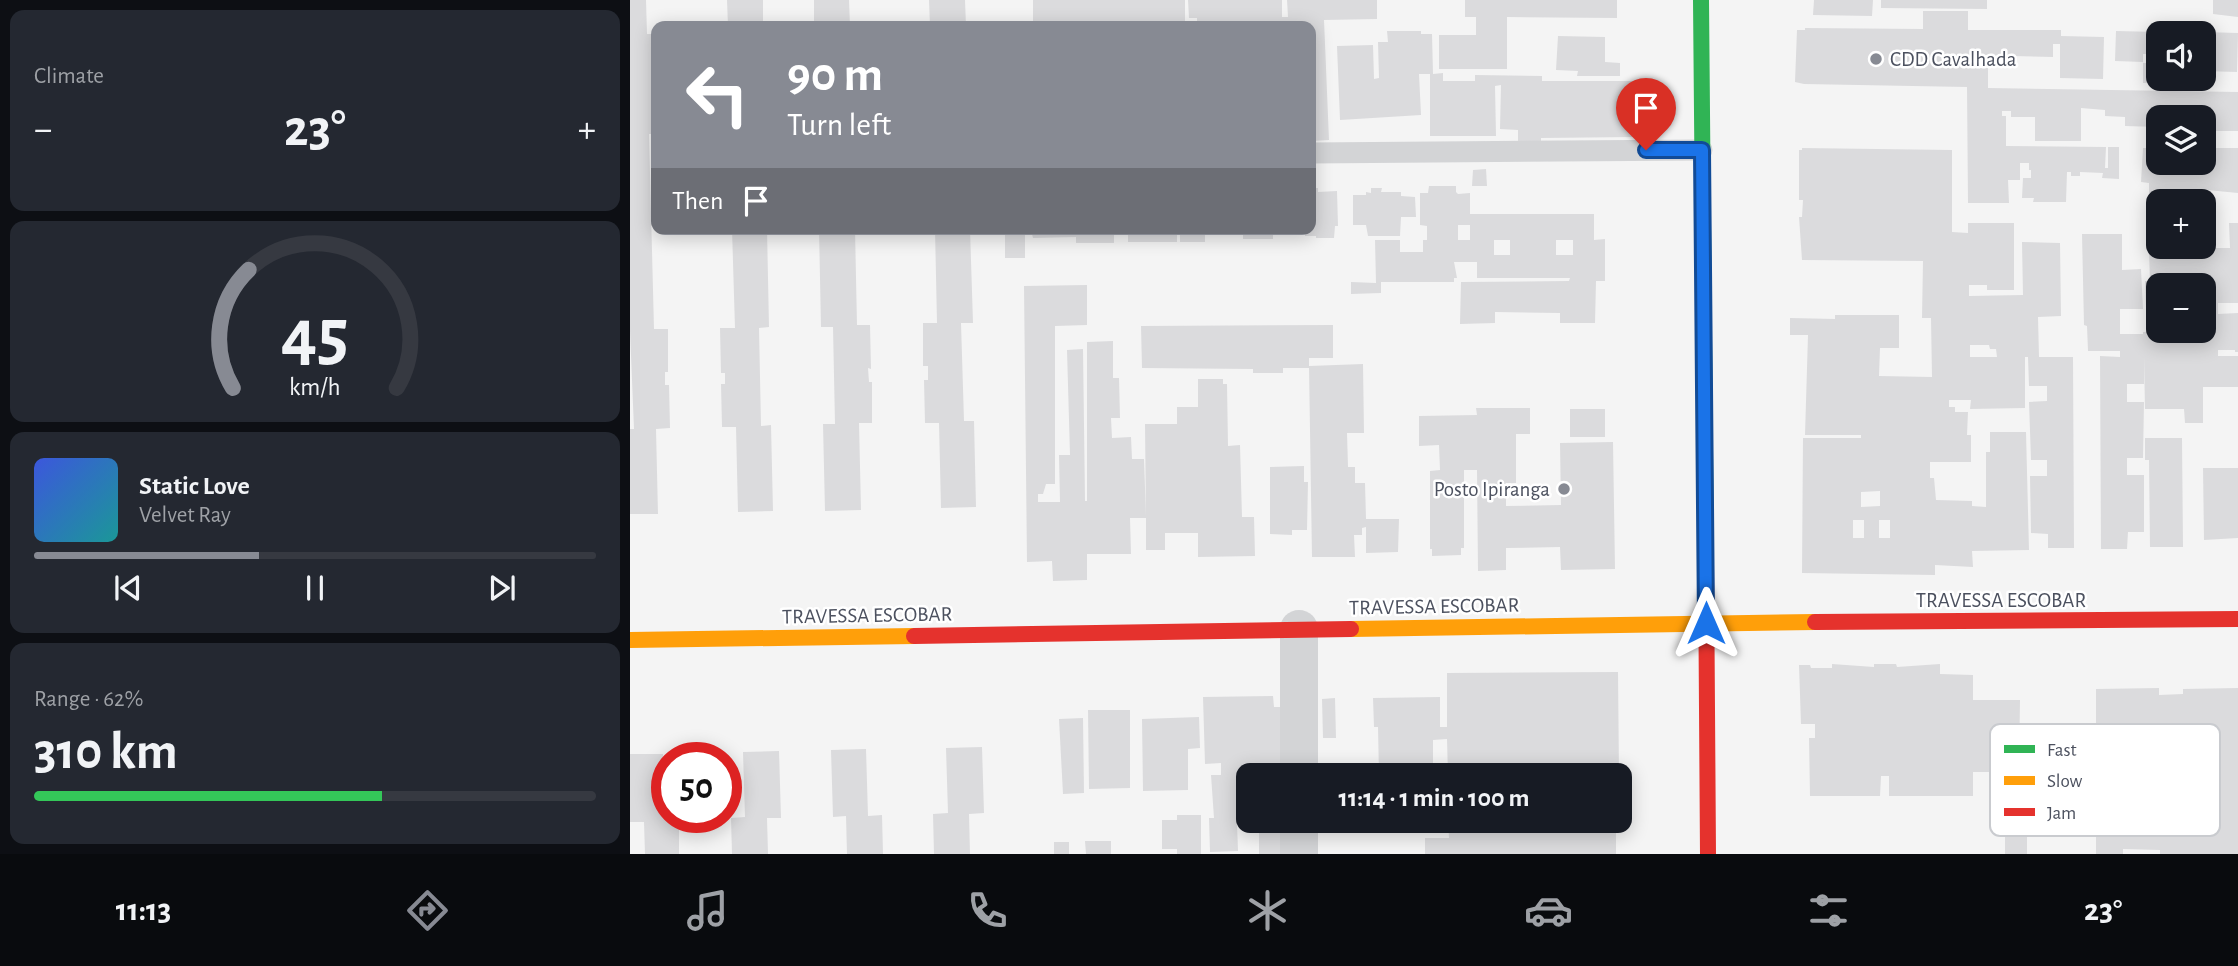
<!DOCTYPE html>
<html lang="en">
<head>
<meta charset="utf-8">
<style>
	body { margin:0; font-family:"Alegreya Sans",sans-serif; background:#242831; color:#f1f3f6; height:100vh; display:flex; flex-direction:column; font-size:26px; white-space:nowrap }
	* { box-sizing:border-box; margin:0 }
	p { font-size:23px; color:#9ea1a6 }
	.icon { flex:none; width:38px; height:38px; fill:none; stroke:currentColor; stroke-width:2; stroke-linecap:round; stroke-linejoin:round }
	.map { position:relative; flex:1; overflow:hidden }
	.drawer { display:flex; flex-direction:column; gap:10px; padding:10px; background:#0d0f14; width:630px }
	.drawer>* { flex:none }
	.guide { position:absolute; left:21px; top:21px; width:665px; height:214px; border-radius:14px; box-shadow:0 4px 18px #0003; background:#878a93; color:#fff; overflow:hidden }
	.buttons { position:absolute; left:1516px; top:21px; display:grid; gap:14px }
	.buttons a { display:grid; place-items:center; width:70px; height:70px; border-radius:14px; background:#171b24; box-shadow:0 4px 18px #0003; font-size:35px }
	.speed { position:absolute; left:21px; top:742px; display:flex; gap:14px; font-size:35px; font-weight:700; text-align:center }
	.speed>* { display:grid; place-content:center; width:91px; height:91px; border-radius:50%; background:#171b24; box-shadow:0 4px 18px #0003; line-height:1 }
	.speed .limit { border:10px solid #d22; background:#fff; color:#111 }
	.pin { position:absolute; display:grid; place-items:center; width:60px; height:60px; color:#fff; margin:-72px -30px; border-radius:50% 50% 50% 0; rotate:-45deg; box-shadow:0 0 7px #0007 }
	.pin .icon { rotate:45deg }
	.me { position:absolute; width:77px; margin:-38px; rotate:0deg; stroke-linejoin:round; filter:drop-shadow(0 0 5px #0008) }
	.turn { display:flex; align-items:center; gap:24px; height:147px; padding:0 21px; font-size:32px }
	.turn .icon { width:91px; height:91px; stroke-width:2.5 }
	.turn b { display:block; font-size:49px; line-height:60px }
	.then { display:flex; align-items:center; height:66px; padding:0 21px; background:#0003; gap:14px; font-size:26px }
	.big { font-size:52px; font-weight:700; line-height:1.1 }
	.drawer .card { flex:1; display:flex; flex-direction:column; justify-content:center; gap:10px; min-width:0; padding:0 24px; border-radius:14px; background:#242831 }
	.drawer .dial { align-items:center; gap:0 }
	.dial svg { height:182px; overflow:visible; fill:none; stroke:#363941; stroke-width:7; stroke-linecap:round; text-anchor:middle }
	.dial text { fill:#f1f3f6; stroke:none }
	.song { display:flex; align-items:center; gap:21px }
	.cover { width:84px; height:84px; border-radius:10px; background:linear-gradient(135deg,hsl(230 70% 55%),hsl(180 70% 35%)) }
	.played { height:7px; border-radius:4px; background:linear-gradient(90deg,#878a93 40%,#363941 40%) }
	.keys { display:flex; justify-content:space-around; direction:ltr }
	.heat { display:flex; justify-content:space-between; align-items:center; font-size:38px; direction:ltr }
	.charge { height:10px; border-radius:5px; background:linear-gradient(90deg,#34c759 62%,#363941 0) }
	.trip { position:absolute; left:606px; top:763px; width:396px; height:70px; border-radius:14px; background:#171b24; box-shadow:0 4px 18px #0003; font-weight:700; line-height:70px; text-align:center }
	.dock { display:flex; height:112px; justify-content:space-around; align-items:center; background:#090b0e; color:#9ea1a6 }
	.dock .icon { width:49px; height:49px }
	.dock .active { color:#878a93 }
	.dock b { font-size:32px; color:#f1f3f6 }
	main { display:flex; flex:1; min-height:0 }
	.map>svg:first-child { display:block }
	.building { fill:#dbdbdd; fill-rule:evenodd }
	.lines { fill:none; stroke-linecap:round; stroke-linejoin:round }
	.lane { stroke:#d3d4d6; stroke-width:21 }
	.street { stroke:#d3d4d6; stroke-width:38 }
	.fast { stroke:#30b455; stroke-width:16 }
	.slow { stroke:#ff9f0a; stroke-width:16 }
	.jam { stroke:#e5322d; stroke-width:16 }
	.route-casing { stroke:#114b97; stroke-width:18 }
	.route { stroke:#1a73e8; stroke-width:12 }
	.poi-dot { fill:#878a93; stroke:#fff; stroke-width:2.5 }
	.labels { text-anchor:middle; stroke-width:5; stroke-linejoin:round; paint-order:stroke }
	.poi-label { font-size:21px; fill:#4c515f; stroke:#fff; text-anchor:start }
	.street-label { font-size:21px; fill:#4c515f; stroke:#fff }
	.key { fill:#fff; stroke:#c9cbcf; stroke-width:2 }
	.key-label { font-size:19px; fill:#4c515f }
</style>
</head>
<body>
<main>
<section class="drawer">
<div class="card"><p>Climate</p>
<div class="heat"><a>−</a><b class="big">23°</b><a>+</a></div>
</div>
<div class="card dial"><svg viewBox="0 0 100 80">
<path d="M14 69A42 42 0 1 1 86 69"/>
<path d="M14 69A42 42 0 0 1 21 17" stroke="#878a93"/>
<text x="50" y="56" font-size="32" font-weight="700">45</text>
<text x="50" y="72" font-size="11">km/h</text>
</svg></div>
<div class="card">
<div class="song"><i class="cover"></i><div><b>Static Love</b><p>Velvet Ray</p></div></div>
<div class="played"></div>
<div class="keys"><svg class="icon" aria-label="previous" viewBox="0 0 24 24"><path d="M18 5L8 12l10 7zM5 5v14"/></svg><svg class="icon" aria-label="pause" viewBox="0 0 24 24"><path d="M8 5v14M16 5v14"/></svg><svg class="icon" aria-label="next" viewBox="0 0 24 24"><path d="M6 5l10 7-10 7zM19 5v14"/></svg></div>
</div>
<div class="card"><p>Range · 62%</p><b class="big">310 km</b><div class="charge"></div></div>
</section>
<div class="map">
<svg width="1608" height="854" viewBox="0 0 1608 854">
	<rect width="100%" height="100%" fill="#f4f4f4"/>
	<g class="building">
		<path d="M 0,0 L 16,0 L 17,34 L 26,34 L 26,134 L 19,134 L 24,329 L 38,329 L 38,372 L 35,372 L 35,385 L 39,385 L 40,428 L 26,429 L 28,514 L 0,514 L 0,429 L 4,429 L 0,331 Z"/>
		<path d="M 97,0 L 133,0 L 133,26 L 98,26 Z"/>
		<path d="M 184,0 L 219,0 L 220,26 L 184,26 Z"/>
		<path d="M 299,0 L 335,0 L 336,26 L 300,26 Z"/>
		<rect x="403" y="0" width="152" height="26"/>
		<path d="M 558,0 L 652,0 L 652,17 L 658,17 L 657,0 L 747,0 L 747,19 L 694,20 L 699,140 L 681,141 L 681,26 L 652,26 L 652,24 L 627,26 L 567,26 L 567,18 L 559,18 Z"/>
		<path d="M 835,0 L 987,0 L 987,18 L 877,17 L 877,69 L 809,69 L 809,35 L 846,35 L 846,17 L 835,17 Z"/>
		<path d="M 1184,0 L 1243,0 L 1242,16 L 1183,15 Z"/>
		<path d="M 1251,0 L 1357,0 L 1357,9 L 1251,8 Z"/>
		<path d="M 1583,0 L 1608,0 L 1608,17 L 1583,14 Z"/>
		<path d="M 1293,11 L 1338,11 L 1338,30 L 1431,30 L 1431,36 L 1474,37 L 1473,79 L 1430,78 L 1430,44 L 1423,44 L 1423,57 L 1383,56 L 1382,61 L 1358,61 L 1358,88 L 1608,92 L 1608,131 L 1585,131 L 1585,123 L 1573,123 L 1573,117 L 1528,117 L 1528,127 L 1495,126 L 1495,117 L 1475,116 L 1475,110 L 1451,108 L 1451,141 L 1405,141 L 1405,117 L 1381,117 L 1381,111 L 1372,111 L 1372,116 L 1376,116 L 1376,146 L 1476,147 L 1475,168 L 1478,168 L 1478,147 L 1489,147 L 1489,179 L 1472,178 L 1473,173 L 1450,172 L 1450,176 L 1441,176 L 1441,172 L 1437,172 L 1436,202 L 1403,202 L 1404,198 L 1392,198 L 1393,178 L 1401,178 L 1401,170 L 1399,170 L 1399,163 L 1390,163 L 1390,180 L 1378,180 L 1379,203 L 1338,203 L 1337,87 L 1174,84 L 1165,82 L 1167,30 L 1175,30 L 1175,28 L 1293,29 Z"/>
		<path d="M 757,31 L 791,31 L 791,34 L 802,34 L 803,74 L 813,73 L 813,81 L 845,81 L 845,75 L 912,76 L 912,81 L 1003,81 L 1004,137 L 911,138 L 911,141 L 888,141 L 888,130 L 870,129 L 871,85 L 865,86 L 866,136 L 800,136 L 800,74 L 789,74 L 791,115 L 710,120 L 707,46 L 743,45 L 744,79 L 749,78 L 748,42 L 758,42 Z"/>
		<path d="M 1486,31 L 1528,32 L 1528,79 L 1573,79 L 1573,85 L 1513,83 L 1513,63 L 1520,63 L 1520,54 L 1513,54 L 1513,62 L 1485,61 Z"/>
		<path d="M 1573,32 L 1608,33 L 1607,72 L 1573,71 Z"/>
		<path d="M 928,36 L 975,37 L 975,62 L 990,63 L 990,76 L 947,76 L 948,71 L 926,70 Z"/>
		<path d="M 1172,148 L 1322,150 L 1322,232 L 1338,233 L 1338,223 L 1384,223 L 1384,290 L 1357,290 L 1357,285 L 1339,285 L 1339,296 L 1393,295 L 1392,242 L 1430,243 L 1431,316 L 1408,317 L 1409,357 L 1443,357 L 1444,548 L 1418,548 L 1418,534 L 1401,533 L 1400,476 L 1417,476 L 1417,460 L 1401,460 L 1399,402 L 1417,401 L 1417,386 L 1399,386 L 1398,357 L 1395,357 L 1395,408 L 1340,409 L 1341,400 L 1319,400 L 1319,407 L 1325,407 L 1325,412 L 1338,412 L 1337,435 L 1341,435 L 1341,462 L 1300,462 L 1300,478 L 1304,478 L 1306,500 L 1342,501 L 1342,506 L 1356,507 L 1356,452 L 1360,452 L 1360,432 L 1396,432 L 1399,550 L 1342,551 L 1343,567 L 1305,565 L 1305,575 L 1172,573 L 1173,438 L 1231,438 L 1231,435 L 1175,435 L 1178,335 L 1160,335 L 1160,318 L 1205,319 L 1205,315 L 1269,315 L 1269,348 L 1250,348 L 1249,376 L 1302,377 L 1301,318 L 1292,318 L 1293,261 L 1172,260 L 1169,217 L 1172,217 L 1173,200 L 1169,200 L 1169,150 L 1172,150 ZM 1340,345 L 1359,345 L 1360,349 L 1366,349 L 1367,357 L 1340,357 ZM 1250,491 L 1250,506 L 1231,507 L 1231,492 ZM 1223,520 L 1234,520 L 1234,538 L 1223,538 ZM 1249,520 L 1260,520 L 1260,538 L 1249,538 Z"/>
		<path d="M 1513,148 L 1528,148 L 1528,163 L 1573,163 L 1573,148 L 1608,148 L 1608,193 L 1567,189 L 1566,198 L 1557,198 L 1558,190 L 1553,190 L 1554,194 L 1519,193 L 1519,183 L 1511,182 Z"/>
		<path d="M 856,169 L 857,186 L 842,186 L 843,170 Z"/>
		<path d="M 799,186 L 826,186 L 826,192 L 828,194 L 840,193 L 840,214 L 964,214 L 964,240 L 975,239 L 975,281 L 966,281 L 965,323 L 930,323 L 930,313 L 865,312 L 865,323 L 830,324 L 831,282 L 939,281 L 940,278 L 847,278 L 847,262 L 824,262 L 827,278 L 824,278 L 824,282 L 751,282 L 751,293 L 721,294 L 721,282 L 746,283 L 745,240 L 770,240 L 770,252 L 793,252 L 793,240 L 797,240 L 797,226 L 790,225 L 790,193 L 798,193 ZM 828,225 L 840,225 L 840,240 L 828,240 ZM 864,240 L 880,240 L 880,255 L 864,255 ZM 926,240 L 943,240 L 943,255 L 926,255 Z"/>
		<path d="M 681,188 L 688,188 L 688,192 L 707,191 L 708,226 L 705,226 L 704,238 L 686,238 L 686,236 L 675,236 L 675,229 L 681,229 Z"/>
		<path d="M 741,188 L 752,188 L 751,192 L 771,192 L 771,196 L 785,197 L 786,217 L 771,217 L 770,236 L 738,236 L 736,225 L 723,225 L 723,195 L 736,195 L 736,192 L 741,193 Z"/>
		<path d="M 1599,223 L 1608,223 L 1608,303 L 1588,303 L 1588,314 L 1608,313 L 1608,352 L 1605,352 L 1605,350 L 1588,350 L 1588,356 L 1608,356 L 1608,387 L 1573,387 L 1573,423 L 1555,423 L 1554,409 L 1515,409 L 1514,357 L 1514,384 L 1497,384 L 1497,402 L 1514,402 L 1513,458 L 1497,458 L 1497,475 L 1514,475 L 1514,532 L 1498,532 L 1497,549 L 1471,549 L 1470,356 L 1490,357 L 1490,351 L 1458,351 L 1457,326 L 1454,325 L 1452,234 L 1492,234 L 1492,270 L 1511,269 L 1513,309 L 1490,309 L 1490,334 L 1513,334 L 1513,332 L 1525,331 L 1525,328 L 1528,328 L 1528,331 L 1573,331 L 1573,285 L 1528,285 L 1528,308 L 1516,308 L 1515,281 L 1520,281 L 1518,224 L 1528,224 L 1528,247 L 1571,248 L 1600,248 Z"/>
		<path d="M 102,229 L 137,229 L 139,327 L 129,328 L 131,426 L 141,425 L 143,511 L 108,512 L 106,427 L 92,427 L 91,384 L 95,384 L 95,373 L 91,373 L 90,328 L 105,328 Z"/>
		<path d="M 189,229 L 225,229 L 227,325 L 240,325 L 241,369 L 238,368 L 239,382 L 242,382 L 242,423 L 229,423 L 231,510 L 195,511 L 193,424 L 205,424 L 203,327 L 191,327 Z"/>
		<path d="M 305,229 L 340,229 L 343,323 L 331,323 L 334,421 L 344,421 L 346,507 L 311,508 L 309,423 L 295,423 L 294,380 L 298,380 L 298,366 L 293,366 L 293,323 L 307,323 Z"/>
		<path d="M 375,229 L 395,232 L 395,229 L 484,229 L 484,243 L 446,243 L 446,237 L 403,238 L 402,234 L 395,235 L 395,258 L 375,258 Z"/>
		<rect x="498" y="229" width="49" height="13"/>
		<rect x="550" y="229" width="25" height="13"/>
		<rect x="613" y="229" width="30" height="10"/>
		<path d="M 457,285 L 457,325 L 425,326 L 425,484 L 416,484 L 413,494 L 408,494 L 408,502 L 430,502 L 429,455 L 440,455 L 437,350 L 453,349 L 455,501 L 457,501 L 457,342 L 483,341 L 483,378 L 489,378 L 490,418 L 481,418 L 482,438 L 501,437 L 502,459 L 514,459 L 516,516 L 515,424 L 547,424 L 547,407 L 568,407 L 568,379 L 593,379 L 593,384 L 597,384 L 598,446 L 610,445 L 612,517 L 624,517 L 625,556 L 568,557 L 568,533 L 535,533 L 535,550 L 516,550 L 516,518 L 500,518 L 501,554 L 457,554 L 457,580 L 423,581 L 422,561 L 397,562 L 394,286 Z"/>
		<path d="M 703,325 L 703,358 L 679,358 L 679,368 L 653,368 L 653,373 L 623,373 L 623,369 L 512,368 L 511,326 Z"/>
		<path d="M 733,364 L 734,433 L 717,433 L 718,467 L 725,467 L 725,483 L 735,483 L 736,519 L 769,519 L 768,552 L 736,553 L 736,527 L 732,528 L 732,535 L 724,535 L 725,557 L 682,557 L 679,366 Z"/>
		<path d="M 846,408 L 900,408 L 900,434 L 886,434 L 886,483 L 876,483 L 876,506 L 931,505 L 930,443 L 983,442 L 985,569 L 931,570 L 930,547 L 876,548 L 876,570 L 848,571 L 847,470 L 834,470 L 834,548 L 831,548 L 831,555 L 802,556 L 802,549 L 800,549 L 800,471 L 810,470 L 809,445 L 789,446 L 789,416 L 847,415 Z"/>
		<rect x="940" y="409" width="35" height="28"/>
		<path d="M 1515,438 L 1552,438 L 1553,547 L 1520,547 L 1519,460 L 1515,460 Z"/>
		<path d="M 674,466 L 674,482 L 678,482 L 677,530 L 662,530 L 662,535 L 640,534 L 640,467 Z"/>
		<path d="M 1573,468 L 1608,468 L 1608,538 L 1574,540 Z"/>
		<path d="M 1202,664 L 1244,667 L 1244,664 L 1266,664 L 1267,667 L 1310,664 L 1310,674 L 1343,675 L 1343,700 L 1390,700 L 1389,765 L 1359,766 L 1359,772 L 1343,772 L 1343,796 L 1259,796 L 1259,776 L 1251,776 L 1250,796 L 1180,796 L 1179,738 L 1185,738 L 1185,724 L 1171,724 L 1169,665 L 1180,665 L 1181,668 L 1202,668 Z"/>
		<path d="M 988,672 L 989,775 L 878,775 L 878,768 L 859,768 L 859,775 L 818,775 L 817,739 L 803,740 L 803,775 L 749,775 L 748,727 L 744,727 L 743,698 L 810,697 L 810,727 L 817,727 L 817,673 Z"/>
		<path d="M 1529,688 L 1529,695 L 1553,694 L 1553,689 L 1608,688 L 1608,854 L 1530,854 L 1530,850 L 1493,849 L 1493,854 L 1466,854 L 1466,689 ZM 1530,784 L 1553,785 L 1553,814 L 1530,814 Z"/>
		<path d="M 643,696 L 644,707 L 657,707 L 659,775 L 618,775 L 618,823 L 607,823 L 608,851 L 580,852 L 579,818 L 584,818 L 581,775 L 591,775 L 591,763 L 575,764 L 573,697 Z"/>
		<path d="M 705,698 L 706,738 L 693,738 L 692,699 Z"/>
		<path d="M 458,710 L 500,710 L 500,788 L 459,789 Z"/>
		<path d="M 569,717 L 570,748 L 558,749 L 558,790 L 513,791 L 512,719 Z"/>
		<path d="M 453,718 L 454,793 L 433,794 L 429,719 Z"/>
		<path d="M 352,747 L 354,813 L 339,814 L 340,854 L 304,854 L 303,814 L 318,813 L 316,748 Z"/>
		<path d="M 236,749 L 238,816 L 252,815 L 253,854 L 217,854 L 216,816 L 203,817 L 201,750 Z"/>
		<path d="M 149,751 L 151,818 L 137,818 L 138,854 L 102,854 L 101,818 L 115,817 L 113,752 Z"/>
		<path d="M 0,754 L 33,754 L 35,819 L 49,819 L 49,854 L 15,854 L 14,822 L 0,822 Z"/>
		<path d="M 547,815 L 571,815 L 571,854 L 547,854 L 547,849 L 532,849 L 532,820 L 547,820 Z"/>
		<rect x="1375" y="820" width="22" height="34"/>
		<path d="M 629,821 L 659,821 L 660,854 L 629,854 Z"/>
		<path d="M 818,821 L 986,821 L 986,854 L 795,854 L 795,838 L 819,838 Z"/>
		<path d="M 455,841 L 481,841 L 481,854 L 456,854 Z"/>
		<rect x="424" y="842" width="15" height="12"/>
	</g>
	<g class="lines">
		<path class="lane" d="M 681,153 L 1072,150"/>
		<g class="street">
			<path d="M 669,629 L 669,775"/>
			<path d="M 669,854 L 669,821"/>
		</g>
		<path class="fast" d="M 1071,0 L 1076,564"/>
		<g class="slow">
			<path d="M 721,629 L 1185,622"/>
			<path d="M 0,640 L 284,636"/>
		</g>
		<g class="jam">
			<path d="M 1076,564 L 1078,854"/>
			<path d="M 1185,622 L 1608,619"/>
			<path d="M 284,636 L 721,629"/>
		</g>
	</g>
	<g class="lines">
		<g class="route-casing">
			<path id="route" d="M 1016,150 L 1072,150 L 1076,623"/>
		</g>
		<use href="#route" class="route"/>
	</g>
	<g class="poi-dot">
		<circle cx="1246" cy="59" r="7"/>
		<circle cx="934" cy="489" r="7"/>
	</g>
	<g class="labels">
		<g class="poi-label">
			<text x="1260" y="66">CDD Cavalhada</text>
			<text x="920" y="496" text-anchor="end">Posto Ipiranga</text>
		</g>
		<g class="street-label">
			<text x="1371" y="607">TRAVESSA ESCOBAR</text>
			<text transform="translate(804 606) rotate(-1)" y="7">TRAVESSA ESCOBAR</text>
			<text transform="translate(237 615) rotate(-1)" y="7">TRAVESSA ESCOBAR</text>
		</g>
	</g>
	<rect x="1360" y="724" width="230" height="112" rx="10" class="key"/>
	<rect x="1374" y="745" width="31" height="8" fill="#30b455"/>
	<rect x="1374" y="776" width="31" height="9" fill="#ff9f0a"/>
	<rect x="1374" y="808" width="31" height="8" fill="#e5322d"/>
	<g class="key-label">
		<text x="1417" y="756">Fast</text>
		<text x="1417" y="787">Slow</text>
		<text x="1417" y="819">Jam</text>
	</g>
</svg>
<div class="buttons">
<a><svg class="icon" aria-label="sound" viewBox="0 0 24 24"><path d="M4 9h4l5-4v14l-5-4H4zM17 9q2 3 0 6"/></svg></a>
<a><svg class="icon" aria-label="layers" viewBox="0 0 24 24"><path d="M12 4l9 5-9 5-9-5zM3 14l9 5 9-5"/></svg></a>
<a>+</a>
<a>−</a>
</div>
<div class="speed"><div class="limit">50</div></div>
<div class="pin" style="left:1016px;top:150px;background:#d93025"><svg class="icon" aria-label="arrive" viewBox="0 0 24 24"><path d="M6 21V4h12l-3 4 3 4H6"/></svg></div>
<svg class="me" style="left:1076px;top:623px" viewBox="-20 -20 40 40"><path d="M0-17L14 15 0 8-14 15z" fill="#1a73e8" stroke="#fff" stroke-width="4"/></svg>
<div class="trip">11:14 · 1 min · 100 m</div>
<div class="guide">
<div class="turn"><svg class="icon" aria-label="left" viewBox="0 0 24 24"><path d="M17 20v-9H6M10 6l-5 5 5 5"/></svg><div><b>90 m</b>Turn left</div></div>
<div class="then">Then<svg class="icon" aria-label="arrive" viewBox="0 0 24 24"><path d="M6 21V4h12l-3 4 3 4H6"/></svg></div>
</div>
</div>
</main>
<nav class="dock">
<b>11:13</b>
<svg class="icon active" aria-label="directions" viewBox="0 0 24 24"><path d="M12 3l9 9-9 9-9-9zM9 14v-3h6M13 9l2 2-2 2"/></svg>
<svg class="icon" aria-label="music" viewBox="0 0 24 24"><path d="M9 18V5l10-2v13"/><circle cx="6" cy="18" r="3"/><circle cx="16" cy="16" r="3"/></svg>
<svg class="icon" aria-label="phone" viewBox="0 0 24 24"><path d="M5 4h4l2 5-3 2q2 4 5 5l2-3 5 2v4C11 20 4 13 5 4z"/></svg>
<svg class="icon" aria-label="climate" viewBox="0 0 24 24"><path d="M12 3v18M4 7l16 10M4 17L20 7"/></svg>
<svg class="icon" aria-label="car" viewBox="0 0 24 24"><path d="M5 17H2v-5l4-1 3-4h7l3 4 3 1v5h-3M9 17h6M6 11h13"/><circle cx="7" cy="17" r="2"/><circle cx="17" cy="17" r="2"/></svg>
<svg class="icon" aria-label="filters" viewBox="0 0 24 24"><path d="M4 7h16M4 17h16"/><circle cx="9" cy="7" r="2"/><circle cx="15" cy="17" r="2"/></svg>
<b>23°</b>
</nav>
</body>
</html>
